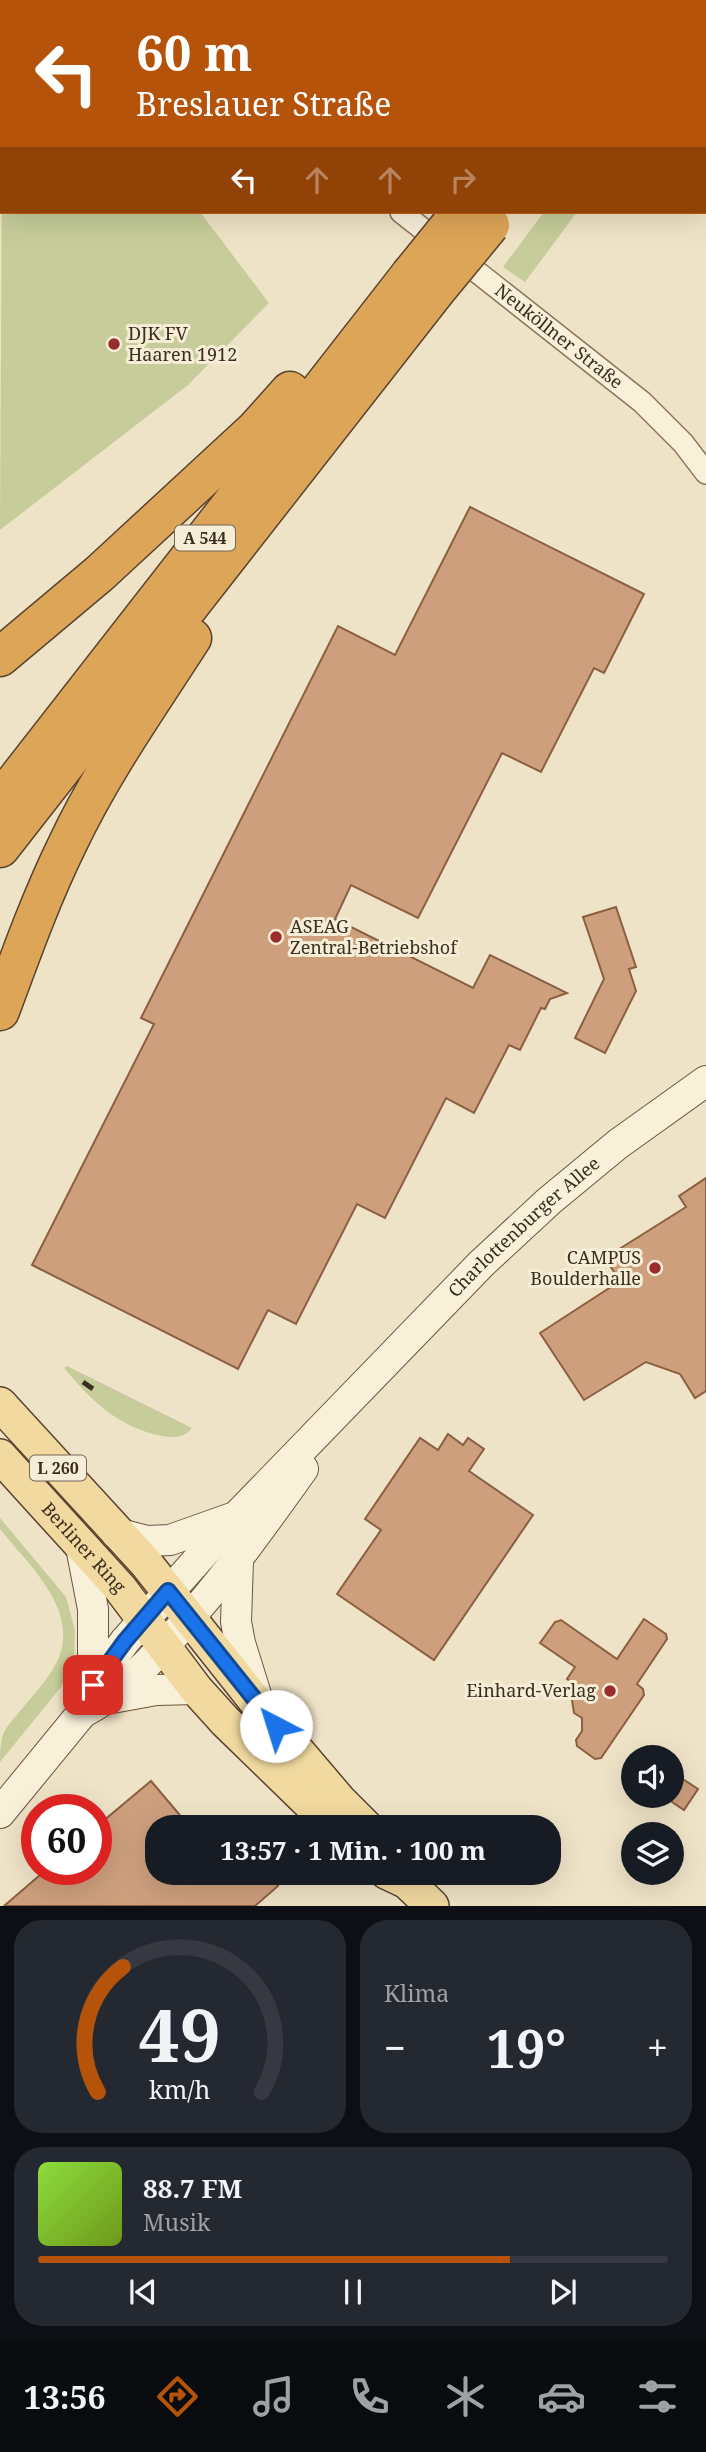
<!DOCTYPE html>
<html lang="de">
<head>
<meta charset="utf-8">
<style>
	body { margin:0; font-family:"Noto Serif",serif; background:#242831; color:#f1f3f6; height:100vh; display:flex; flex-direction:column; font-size:26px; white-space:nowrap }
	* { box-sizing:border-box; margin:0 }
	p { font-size:23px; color:#9ea1a6 }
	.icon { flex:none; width:38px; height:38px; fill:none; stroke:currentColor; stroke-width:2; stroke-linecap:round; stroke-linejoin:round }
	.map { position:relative; height:1906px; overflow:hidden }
	.panel { display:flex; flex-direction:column; gap:14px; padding:14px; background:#0d0f14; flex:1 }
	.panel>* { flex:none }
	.banner { position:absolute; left:0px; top:0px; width:707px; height:214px; box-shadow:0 7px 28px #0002; background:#b45309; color:#fff; overflow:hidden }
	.fabs { position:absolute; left:621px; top:1745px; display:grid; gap:14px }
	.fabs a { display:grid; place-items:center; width:63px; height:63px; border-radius:50%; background:#171b24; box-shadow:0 7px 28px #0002; font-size:35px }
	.speed { position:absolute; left:21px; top:1794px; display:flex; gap:14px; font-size:35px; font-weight:700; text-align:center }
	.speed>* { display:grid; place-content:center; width:91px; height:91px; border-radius:50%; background:#171b24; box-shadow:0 7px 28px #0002; line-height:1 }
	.speed .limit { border:10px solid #d22; background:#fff; color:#111 }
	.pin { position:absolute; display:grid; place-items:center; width:60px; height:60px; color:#fff; margin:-30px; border-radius:14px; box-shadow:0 4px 10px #0006 }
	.me { position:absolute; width:77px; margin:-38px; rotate:320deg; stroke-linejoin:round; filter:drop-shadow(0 0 5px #0008) }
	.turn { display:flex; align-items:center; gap:24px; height:147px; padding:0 21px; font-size:32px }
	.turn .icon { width:91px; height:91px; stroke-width:2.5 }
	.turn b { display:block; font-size:49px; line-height:60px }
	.lanes { display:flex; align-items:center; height:66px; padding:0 21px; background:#0003; justify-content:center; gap:35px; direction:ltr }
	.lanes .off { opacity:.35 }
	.big { font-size:52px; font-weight:700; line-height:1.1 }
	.panel .tile { flex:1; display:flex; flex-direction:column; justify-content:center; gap:10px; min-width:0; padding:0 24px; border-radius:28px; background:#242831 }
	.panel .dial { align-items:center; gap:0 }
	.dial svg { height:182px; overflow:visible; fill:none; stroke:#363941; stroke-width:7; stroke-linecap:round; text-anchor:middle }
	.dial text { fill:#f1f3f6; stroke:none }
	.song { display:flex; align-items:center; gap:21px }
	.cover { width:84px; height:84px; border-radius:10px; background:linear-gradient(135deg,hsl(90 70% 55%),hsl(80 70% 35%)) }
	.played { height:7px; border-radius:4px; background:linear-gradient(90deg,#b45309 75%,#363941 75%) }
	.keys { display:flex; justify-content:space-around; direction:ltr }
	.heat { display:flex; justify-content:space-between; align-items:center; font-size:38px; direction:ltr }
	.panel .tiles { flex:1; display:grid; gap:14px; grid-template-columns:1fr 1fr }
	.tile:last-child { grid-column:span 2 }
	.trip { position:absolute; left:145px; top:1815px; width:416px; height:70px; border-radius:28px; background:#171b24; box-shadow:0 7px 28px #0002; font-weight:700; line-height:70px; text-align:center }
	.tabs { display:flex; height:112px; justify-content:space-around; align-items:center; background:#090b0e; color:#9ea1a6 }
	.tabs .icon { width:49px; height:49px }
	.tabs .active { color:#b45309 }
	.tabs b { font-size:32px; color:#f1f3f6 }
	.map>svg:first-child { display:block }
	.green { fill:#c6cd9a }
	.building { fill:#cd9f7d; stroke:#8a5f42; stroke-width:2 }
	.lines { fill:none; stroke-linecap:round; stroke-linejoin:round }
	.street-casing { stroke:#8b755c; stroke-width:24 }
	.secondary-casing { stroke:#6c563f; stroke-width:32 }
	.primary-casing { stroke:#594330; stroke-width:36 }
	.highway-casing { stroke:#594330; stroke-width:41 }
	.street { stroke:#f9f0da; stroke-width:21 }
	.secondary { stroke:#f9f0da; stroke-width:30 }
	.primary { stroke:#f1d99f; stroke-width:33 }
	.highway { stroke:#dda558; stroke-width:38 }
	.rail { stroke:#3b2d20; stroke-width:5; stroke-dasharray:12 12; stroke-linecap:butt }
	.highway-bridge-casing { stroke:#594330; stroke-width:41; stroke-linecap:butt }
	.highway-bridge { stroke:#dda558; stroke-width:38 }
	.route-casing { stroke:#114b97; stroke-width:18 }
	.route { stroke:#1a73e8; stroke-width:12 }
	.poi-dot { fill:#9a2d2c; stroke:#f6edd7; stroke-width:2.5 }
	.labels { text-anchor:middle; stroke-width:6; stroke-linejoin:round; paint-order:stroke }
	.shield { fill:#f6edd7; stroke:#736757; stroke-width:2 }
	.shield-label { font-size:16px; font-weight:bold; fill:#3b2d20 }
	.poi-label { font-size:18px; fill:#3b2d20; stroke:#f6edd7; text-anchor:start }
	.street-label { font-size:18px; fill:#3b2d20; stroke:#f6edd7 }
</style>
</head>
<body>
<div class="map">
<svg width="706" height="1906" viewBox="0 0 706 1906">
	<rect width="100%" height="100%" fill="#efe3c7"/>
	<g class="green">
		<path d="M 159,0 L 583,0 L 162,2 Z"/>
		<path d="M 2,159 L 2,212 L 200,212 L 269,303 L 188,385 L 0,530 Z"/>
		<path d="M 544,212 L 577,212 L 525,282 L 503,267 Z"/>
		<path d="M 67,1366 L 192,1428 C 184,1438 174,1438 162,1436 C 120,1428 91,1401 64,1368 Z"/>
		<path d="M 0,1518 L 66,1597 L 75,1630 L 74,1659 L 61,1687 L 0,1762 C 0,1729 5,1730 25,1705 C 38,1690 56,1670 61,1651 C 74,1604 26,1562 0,1529 Z"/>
	</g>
	<g class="building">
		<path d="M 470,507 L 644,594 L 604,673 L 594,668 L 541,772 L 502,753 L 418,918 L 351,885 L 335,919 L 473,988 L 490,955 L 567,993 L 550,999 L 545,1009 L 541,1008 L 520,1050 L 509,1045 L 474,1113 L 446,1098 L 385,1218 L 357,1204 L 296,1324 L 268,1310 L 238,1369 L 32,1265 L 154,1024 L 141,1018 L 338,626 L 395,655 Z"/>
		<path d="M 616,907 L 636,967 L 629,969 L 636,991 L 605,1053 L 575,1038 L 604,979 L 583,917 Z"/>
		<path d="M 706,1178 L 706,1391 L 695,1398 L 680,1374 L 646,1362 L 584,1400 L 540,1333 L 620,1281 L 605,1258 L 686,1207 L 679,1196 Z"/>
		<path d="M 448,1434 L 463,1445 L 468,1438 L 484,1449 L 469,1471 L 533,1515 L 434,1660 L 337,1594 L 381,1530 L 365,1519 L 420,1438 L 438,1450 Z"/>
		<path d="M 644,1619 L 666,1634 L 667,1639 L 637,1684 L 643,1689 L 644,1695 L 601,1758 L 595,1759 L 577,1746 L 576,1740 L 582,1731 L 582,1718 L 574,1713 L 572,1700 L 580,1688 L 567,1679 L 575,1667 L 540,1643 L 555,1622 L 561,1620 L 617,1659 Z"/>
		<path d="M 672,1772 L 698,1789 L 684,1810 L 672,1802 Z"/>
		<path d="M 151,1781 L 190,1827 L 158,1827 L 158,1872 L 266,1872 L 278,1886 L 255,1906 L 4,1906 L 47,1869 L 96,1869 L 96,1827 Z"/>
	</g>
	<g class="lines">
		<g class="street-casing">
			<g id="street">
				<path d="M 80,0 L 84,2"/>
				<path id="s1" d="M 401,212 L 642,402 L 683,443 L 706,473"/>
			</g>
		</g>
		<g class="secondary-casing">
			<g id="secondary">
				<path d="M 116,1533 L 147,1541 L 170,1540 L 232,1518"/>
				<path d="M 81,1547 L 93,1609 L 93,1685"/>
				<path d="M 238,1560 L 236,1622 L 240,1643 L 258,1701"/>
				<path d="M 112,1698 L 156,1690 L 196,1689"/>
				<path d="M 82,1713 C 121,1692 145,1667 175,1634 C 222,1583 262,1526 303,1469"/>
				<path id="s2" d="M 0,1813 L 82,1713 L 93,1685 L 125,1641 L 236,1517 L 481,1264 L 549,1201 L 618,1144 L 706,1081"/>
			</g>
		</g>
		<g class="primary-casing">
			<g id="primary">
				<path d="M 0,1404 L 145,1562 L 260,1707 L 340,1801 L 366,1827"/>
				<path id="s3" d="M 0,1456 L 120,1588 L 196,1689 L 225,1721 L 334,1827"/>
				<path d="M 386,1872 L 407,1882 L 432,1906"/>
			</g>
		</g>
		<g class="highway-casing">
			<g id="highway">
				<path d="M 624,2 L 625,0"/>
				<path d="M 663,2 L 665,0"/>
				<path d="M 0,657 L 99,574 L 256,429 L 290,391"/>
				<path d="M 0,801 L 410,275"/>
				<path d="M 0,848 L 434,293"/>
				<path d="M 0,1011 C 21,954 41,898 68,843 C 102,771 149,705 192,638"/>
			</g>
		</g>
		<use href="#street" class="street"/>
		<use href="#secondary" class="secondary"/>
		<use href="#primary" class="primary"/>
		<use href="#highway" class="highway"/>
		<path class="rail" d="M 83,1382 L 96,1391"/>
		<g class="highway-bridge-casing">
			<g id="highway-bridge">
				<path d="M 410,275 L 461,212"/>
				<path d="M 434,293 L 490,225"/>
			</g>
		</g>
		<use href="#highway-bridge" class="highway-bridge"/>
	</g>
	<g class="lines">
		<g class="route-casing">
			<path id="route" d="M 93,1685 L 125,1641 L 168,1591 L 276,1726"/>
		</g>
		<use href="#route" class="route"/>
	</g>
	<g class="poi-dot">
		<circle cx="114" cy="344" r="7"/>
		<circle cx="276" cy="937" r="7"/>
		<circle cx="655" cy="1268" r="7"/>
		<circle cx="610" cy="1691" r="7"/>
	</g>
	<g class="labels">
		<g class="shield">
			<rect x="175" y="525.5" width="60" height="25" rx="5"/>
			<rect x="30" y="1455.5" width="56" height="25" rx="5"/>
		</g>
		<g class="shield-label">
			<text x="205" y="544">A 544</text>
			<text x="58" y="1474">L 260</text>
		</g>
		<g class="poi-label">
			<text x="128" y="340">DJK FV<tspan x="128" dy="21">Haaren 1912</tspan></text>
			<text x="290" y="933">ASEAG<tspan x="290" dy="21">Zentral-Betriebshof</tspan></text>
			<text x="641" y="1264" text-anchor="end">CAMPUS<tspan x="641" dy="21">Boulderhalle</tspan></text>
			<text x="596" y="1697" text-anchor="end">Einhard-Verlag</text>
		</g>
		<g class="street-label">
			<text dy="6" stroke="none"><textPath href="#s1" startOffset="201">Neuköllner Straße</textPath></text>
			<text dy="6" stroke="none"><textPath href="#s2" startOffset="789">Charlottenburger Allee</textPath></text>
			<text dy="6" stroke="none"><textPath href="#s3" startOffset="124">Berliner Ring</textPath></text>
		</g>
	</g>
</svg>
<div class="fabs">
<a><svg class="icon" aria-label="sound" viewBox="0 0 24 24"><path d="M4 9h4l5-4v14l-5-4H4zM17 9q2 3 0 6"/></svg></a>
<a><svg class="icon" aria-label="layers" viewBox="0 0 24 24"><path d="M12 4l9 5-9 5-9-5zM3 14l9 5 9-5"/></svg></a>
</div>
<div class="speed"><div class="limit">60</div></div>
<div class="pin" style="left:93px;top:1685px;background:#d93025"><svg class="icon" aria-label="arrive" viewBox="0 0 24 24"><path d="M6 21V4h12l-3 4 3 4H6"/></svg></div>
<svg class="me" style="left:276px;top:1726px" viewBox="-20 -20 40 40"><circle r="19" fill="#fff"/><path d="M0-13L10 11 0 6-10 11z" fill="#1a73e8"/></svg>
<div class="trip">13:57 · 1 Min. · 100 m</div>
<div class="banner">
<div class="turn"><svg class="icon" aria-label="left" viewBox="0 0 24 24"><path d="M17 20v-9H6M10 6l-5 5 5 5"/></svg><div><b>60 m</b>Breslauer Straße</div></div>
<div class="lanes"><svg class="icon" aria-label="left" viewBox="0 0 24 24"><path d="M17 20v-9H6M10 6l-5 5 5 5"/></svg><svg class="icon off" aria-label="ahead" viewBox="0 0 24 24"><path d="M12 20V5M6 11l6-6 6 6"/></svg><svg class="icon off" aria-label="ahead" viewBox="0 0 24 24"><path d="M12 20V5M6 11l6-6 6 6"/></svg><svg class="icon off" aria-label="right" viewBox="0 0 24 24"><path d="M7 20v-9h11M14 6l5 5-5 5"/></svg></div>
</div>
</div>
<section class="panel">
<div class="tiles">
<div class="tile dial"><svg viewBox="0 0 100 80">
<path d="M14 69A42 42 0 1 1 86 69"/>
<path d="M14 69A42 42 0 0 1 25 14" stroke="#b45309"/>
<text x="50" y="56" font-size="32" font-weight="700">49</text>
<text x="50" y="72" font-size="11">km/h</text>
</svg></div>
<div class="tile"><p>Klima</p>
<div class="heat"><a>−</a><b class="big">19°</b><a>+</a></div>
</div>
<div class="tile">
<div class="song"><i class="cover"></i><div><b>88.7 FM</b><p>Musik</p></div></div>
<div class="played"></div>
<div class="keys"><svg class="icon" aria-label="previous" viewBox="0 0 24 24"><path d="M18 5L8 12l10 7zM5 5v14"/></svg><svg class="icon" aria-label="pause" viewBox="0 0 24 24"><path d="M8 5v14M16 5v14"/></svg><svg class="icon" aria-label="next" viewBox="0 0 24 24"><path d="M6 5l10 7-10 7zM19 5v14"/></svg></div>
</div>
</div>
</section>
<nav class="tabs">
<b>13:56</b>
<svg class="icon active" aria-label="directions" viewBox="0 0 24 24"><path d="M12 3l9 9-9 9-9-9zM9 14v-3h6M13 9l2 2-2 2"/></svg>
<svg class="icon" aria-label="music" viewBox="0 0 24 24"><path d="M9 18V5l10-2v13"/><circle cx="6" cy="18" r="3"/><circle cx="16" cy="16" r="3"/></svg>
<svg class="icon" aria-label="phone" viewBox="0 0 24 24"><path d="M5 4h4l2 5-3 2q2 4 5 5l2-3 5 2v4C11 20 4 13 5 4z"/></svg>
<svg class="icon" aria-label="climate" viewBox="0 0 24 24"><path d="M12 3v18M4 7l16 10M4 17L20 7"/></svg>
<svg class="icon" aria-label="car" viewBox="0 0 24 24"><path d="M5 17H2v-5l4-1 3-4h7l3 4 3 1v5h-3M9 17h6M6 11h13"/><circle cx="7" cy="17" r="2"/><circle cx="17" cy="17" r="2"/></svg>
<svg class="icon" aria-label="filters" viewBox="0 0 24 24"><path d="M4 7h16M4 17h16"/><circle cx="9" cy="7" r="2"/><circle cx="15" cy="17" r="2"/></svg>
</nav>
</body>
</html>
